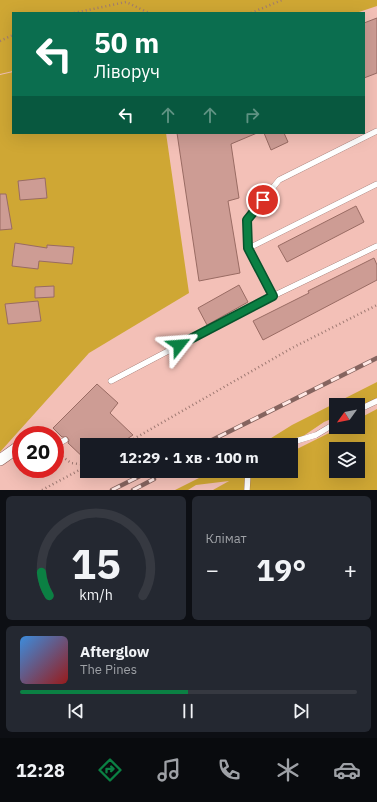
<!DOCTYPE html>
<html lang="uk">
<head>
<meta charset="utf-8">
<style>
	body { margin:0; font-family:"IBM Plex Sans",sans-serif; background:#242831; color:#f1f3f6; height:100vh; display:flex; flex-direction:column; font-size:15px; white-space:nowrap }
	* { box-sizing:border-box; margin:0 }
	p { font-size:13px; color:#9ea1a6 }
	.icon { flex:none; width:22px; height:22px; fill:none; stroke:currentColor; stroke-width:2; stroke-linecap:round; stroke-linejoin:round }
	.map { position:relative; height:490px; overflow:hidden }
	.panel { display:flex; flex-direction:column; gap:6px; padding:6px; background:#0d0f14; flex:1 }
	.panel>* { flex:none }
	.hud { position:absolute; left:12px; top:12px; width:353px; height:122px; border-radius:0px; box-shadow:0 4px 16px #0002; background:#0b6e4f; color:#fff; overflow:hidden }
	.needle { width:26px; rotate:237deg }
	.controls { position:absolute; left:329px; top:398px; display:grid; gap:8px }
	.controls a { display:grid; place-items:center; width:36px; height:36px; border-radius:0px; background:#171b24; box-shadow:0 4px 16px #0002; font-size:20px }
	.speed { position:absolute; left:12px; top:426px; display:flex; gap:8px; font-size:20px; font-weight:700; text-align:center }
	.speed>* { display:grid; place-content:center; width:52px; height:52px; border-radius:50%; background:#171b24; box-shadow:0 4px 16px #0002; line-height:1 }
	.speed .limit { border:6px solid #d22; background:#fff; color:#111 }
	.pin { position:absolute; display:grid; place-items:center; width:34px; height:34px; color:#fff; margin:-17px; border:2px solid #fff; border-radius:50%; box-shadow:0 1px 4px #0007 }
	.me { position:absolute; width:44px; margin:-22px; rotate:62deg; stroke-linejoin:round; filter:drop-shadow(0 0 3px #0008) }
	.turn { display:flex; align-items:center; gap:14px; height:84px; padding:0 16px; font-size:18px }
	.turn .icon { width:52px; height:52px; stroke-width:2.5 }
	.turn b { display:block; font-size:28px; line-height:34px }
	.lanes { display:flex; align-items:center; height:38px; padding:0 16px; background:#0003; justify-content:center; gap:20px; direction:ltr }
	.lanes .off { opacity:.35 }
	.big { font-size:30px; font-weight:700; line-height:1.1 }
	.panel .tile { flex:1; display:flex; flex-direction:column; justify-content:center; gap:6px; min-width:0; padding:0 14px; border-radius:6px; background:#242831 }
	.panel .dial { align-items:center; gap:0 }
	.dial svg { height:104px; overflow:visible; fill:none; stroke:#363941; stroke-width:7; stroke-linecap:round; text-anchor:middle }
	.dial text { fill:#f1f3f6; stroke:none }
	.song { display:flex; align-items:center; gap:12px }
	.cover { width:48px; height:48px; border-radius:6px; background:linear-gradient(135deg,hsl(210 70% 55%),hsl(0 70% 35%)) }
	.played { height:4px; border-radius:2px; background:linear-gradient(90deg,#0b8043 50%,#363941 50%) }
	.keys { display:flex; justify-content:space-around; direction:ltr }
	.heat { display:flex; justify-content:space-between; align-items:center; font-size:22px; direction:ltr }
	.panel .tiles { flex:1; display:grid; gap:6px; grid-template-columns:1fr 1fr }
	.tile:last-child { grid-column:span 2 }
	.trip { position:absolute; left:80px; top:438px; width:218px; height:40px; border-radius:0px; background:#171b24; box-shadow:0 4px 16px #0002; font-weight:700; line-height:40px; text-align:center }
	.menu { display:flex; height:64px; justify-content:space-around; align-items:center; background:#090b0e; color:#9ea1a6 }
	.menu .icon { width:28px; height:28px }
	.menu .on { color:#0b8043 }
	.menu b { font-size:18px; color:#f1f3f6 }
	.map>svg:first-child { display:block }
	.green { fill:#cfa734; fill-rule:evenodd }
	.building { fill:#cd9c94; stroke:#996b63 }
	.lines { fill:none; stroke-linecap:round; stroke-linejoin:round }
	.lane-casing { stroke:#8a5d56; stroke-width:6 }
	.street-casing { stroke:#8a5d56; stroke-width:12 }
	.path { stroke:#9f7a73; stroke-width:2.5; stroke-dasharray:1 3; stroke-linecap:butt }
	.lane { stroke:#fff; stroke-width:5.5 }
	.street { stroke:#fff; stroke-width:11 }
	.rail-casing { stroke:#85645f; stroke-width:4.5 }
	.rail { stroke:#ffe9e5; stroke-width:3; stroke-dasharray:9; stroke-linecap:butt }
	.route-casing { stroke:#07532c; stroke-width:10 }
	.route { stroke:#0b8043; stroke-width:7 }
</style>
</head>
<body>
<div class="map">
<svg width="377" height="490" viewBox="0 0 377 490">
	<rect width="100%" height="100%" fill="#f3c0b7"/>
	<g class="green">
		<path d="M 0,0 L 377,0 L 377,6 L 356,13 L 13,13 L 13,71 L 0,74 Z"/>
		<path d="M 13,72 L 13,133 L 166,133 L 189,293 L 89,353 L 0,452 L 0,75 Z"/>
		<path d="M 377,382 L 377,398 L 358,407 L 358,405 L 336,405 L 336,417 L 324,422 L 290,445 L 260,445 L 292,425 Z"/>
		<path d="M 377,409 L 377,490 L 213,490 L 229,481 L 196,485 L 188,490 L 175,490 L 213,471 L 291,471 L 291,452 L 341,427 L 358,427 L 358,419 ZM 336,449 L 358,449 L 358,471 L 336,471 Z"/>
	</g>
	<g class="building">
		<path d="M 377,18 L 377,73 L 364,78 L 364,23 Z"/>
		<path d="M 177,133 L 257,133 L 231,144 L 239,198 L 228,201 L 240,273 L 199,281 Z"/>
		<path d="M 264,133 L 284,133 L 288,142 L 271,150 Z"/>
		<path d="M 45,178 L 47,198 L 20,200 L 18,181 Z"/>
		<path d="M 0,194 L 6,194 L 12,229 L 0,230 Z"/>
		<path d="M 356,206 L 364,222 L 287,262 L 278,246 Z"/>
		<path d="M 15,243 L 47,248 L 47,245 L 74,247 L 72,264 L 39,261 L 38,269 L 12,266 Z"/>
		<path d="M 374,258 L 377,265 L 377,280 L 263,340 L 253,321 L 309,293 L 308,291 Z"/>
		<path d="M 239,285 L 248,302 L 207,325 L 198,308 Z"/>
		<path d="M 54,286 L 54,297 L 35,298 L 35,287 Z"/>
		<path d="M 38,301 L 41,321 L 8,324 L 5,304 Z"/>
		<path d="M 97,384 L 118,403 L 110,413 L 133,435 L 118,445 L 87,445 L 87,461 L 68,443 L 69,440 L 67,437 L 62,437 L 53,428 Z"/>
	</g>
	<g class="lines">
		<g class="lane-casing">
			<g id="lane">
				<path d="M 249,248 L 247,220 L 279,180 L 377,131"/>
				<path d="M 273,296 L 377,246"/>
				<path d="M 111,381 L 273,296 L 249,248 L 377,184"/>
				<path d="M 358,410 L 377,401"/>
				<path d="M 283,445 L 316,435 L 336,423"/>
				<path d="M 55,446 L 65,440"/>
				<path d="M 247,490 L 248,471"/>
			</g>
		</g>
		<g class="street-casing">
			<path id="street" d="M 0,460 L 17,448"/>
		</g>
		<g class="path">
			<path d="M 74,13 L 126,2 L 149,13"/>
			<path d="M 251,13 L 282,0"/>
			<path d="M 0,41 L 13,35"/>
			<path d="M 123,445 L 292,348 L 377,305"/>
			<path d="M 59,454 L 71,463 L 87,465"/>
			<path d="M 42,490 L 87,466"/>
		</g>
		<use href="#lane" class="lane"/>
		<use href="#street" class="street"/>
		<g class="rail-casing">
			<g id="rail">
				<path d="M 202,445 L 377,358"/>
				<path d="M 112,490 L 150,471"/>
				<path d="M 133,490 L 154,479"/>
			</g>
		</g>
		<use href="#rail" class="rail"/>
	</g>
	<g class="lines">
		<g class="route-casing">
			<path id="route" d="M 179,345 L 273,296 L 248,248 L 247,220 L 263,200"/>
		</g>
		<use href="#route" class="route"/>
	</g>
</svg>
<div class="controls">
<a><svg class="needle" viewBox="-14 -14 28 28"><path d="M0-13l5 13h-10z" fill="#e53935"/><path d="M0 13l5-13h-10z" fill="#9ea1a6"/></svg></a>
<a><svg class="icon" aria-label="layers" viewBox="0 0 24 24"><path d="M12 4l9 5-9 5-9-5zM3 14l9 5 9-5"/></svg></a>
</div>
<div class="speed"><div class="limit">20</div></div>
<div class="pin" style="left:263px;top:200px;background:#d93025"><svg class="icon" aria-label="arrive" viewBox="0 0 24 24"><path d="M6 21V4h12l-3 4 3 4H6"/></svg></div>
<svg class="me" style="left:179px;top:345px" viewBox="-20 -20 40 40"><path d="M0-17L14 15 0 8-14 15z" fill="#0b8043" stroke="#fff" stroke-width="4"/></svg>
<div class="trip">12:29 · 1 хв · 100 m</div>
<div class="hud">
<div class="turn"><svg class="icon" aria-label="left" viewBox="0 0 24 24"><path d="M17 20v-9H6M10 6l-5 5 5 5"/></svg><div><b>50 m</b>Ліворуч</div></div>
<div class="lanes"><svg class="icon" aria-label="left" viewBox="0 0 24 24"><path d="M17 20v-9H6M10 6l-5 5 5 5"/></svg><svg class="icon off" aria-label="ahead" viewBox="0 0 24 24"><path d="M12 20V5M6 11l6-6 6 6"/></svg><svg class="icon off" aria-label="ahead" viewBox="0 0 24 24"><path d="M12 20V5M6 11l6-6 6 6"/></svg><svg class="icon off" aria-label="right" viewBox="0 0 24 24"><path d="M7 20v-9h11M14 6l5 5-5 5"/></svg></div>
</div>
</div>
<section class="panel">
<div class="tiles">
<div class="tile dial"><svg viewBox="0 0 100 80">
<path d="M14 69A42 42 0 1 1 86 69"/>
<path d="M14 69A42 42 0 0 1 8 51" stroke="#0b8043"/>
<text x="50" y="56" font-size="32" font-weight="700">15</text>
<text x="50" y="72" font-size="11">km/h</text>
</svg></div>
<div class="tile"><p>Клімат</p>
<div class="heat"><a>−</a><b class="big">19°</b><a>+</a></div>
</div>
<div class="tile">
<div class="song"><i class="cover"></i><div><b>Afterglow</b><p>The Pines</p></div></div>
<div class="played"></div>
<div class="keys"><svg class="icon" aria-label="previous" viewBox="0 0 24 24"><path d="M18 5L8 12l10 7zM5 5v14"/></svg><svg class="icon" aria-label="pause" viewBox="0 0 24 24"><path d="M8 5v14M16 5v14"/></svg><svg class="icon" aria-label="next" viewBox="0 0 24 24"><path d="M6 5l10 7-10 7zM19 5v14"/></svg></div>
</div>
</div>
</section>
<nav class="menu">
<b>12:28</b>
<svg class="icon on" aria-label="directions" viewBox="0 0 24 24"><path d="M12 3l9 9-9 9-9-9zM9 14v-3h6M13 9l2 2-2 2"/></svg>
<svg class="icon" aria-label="music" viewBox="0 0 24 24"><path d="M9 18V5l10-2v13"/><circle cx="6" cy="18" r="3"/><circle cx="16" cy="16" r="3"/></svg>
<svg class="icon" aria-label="phone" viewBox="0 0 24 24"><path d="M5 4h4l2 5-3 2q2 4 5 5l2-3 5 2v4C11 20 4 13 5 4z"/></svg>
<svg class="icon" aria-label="climate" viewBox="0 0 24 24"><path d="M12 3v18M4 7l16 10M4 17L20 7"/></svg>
<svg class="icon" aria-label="car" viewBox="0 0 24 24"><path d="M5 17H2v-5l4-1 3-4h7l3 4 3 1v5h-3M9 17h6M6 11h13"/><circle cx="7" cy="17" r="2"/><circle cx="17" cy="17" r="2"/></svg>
</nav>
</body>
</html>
